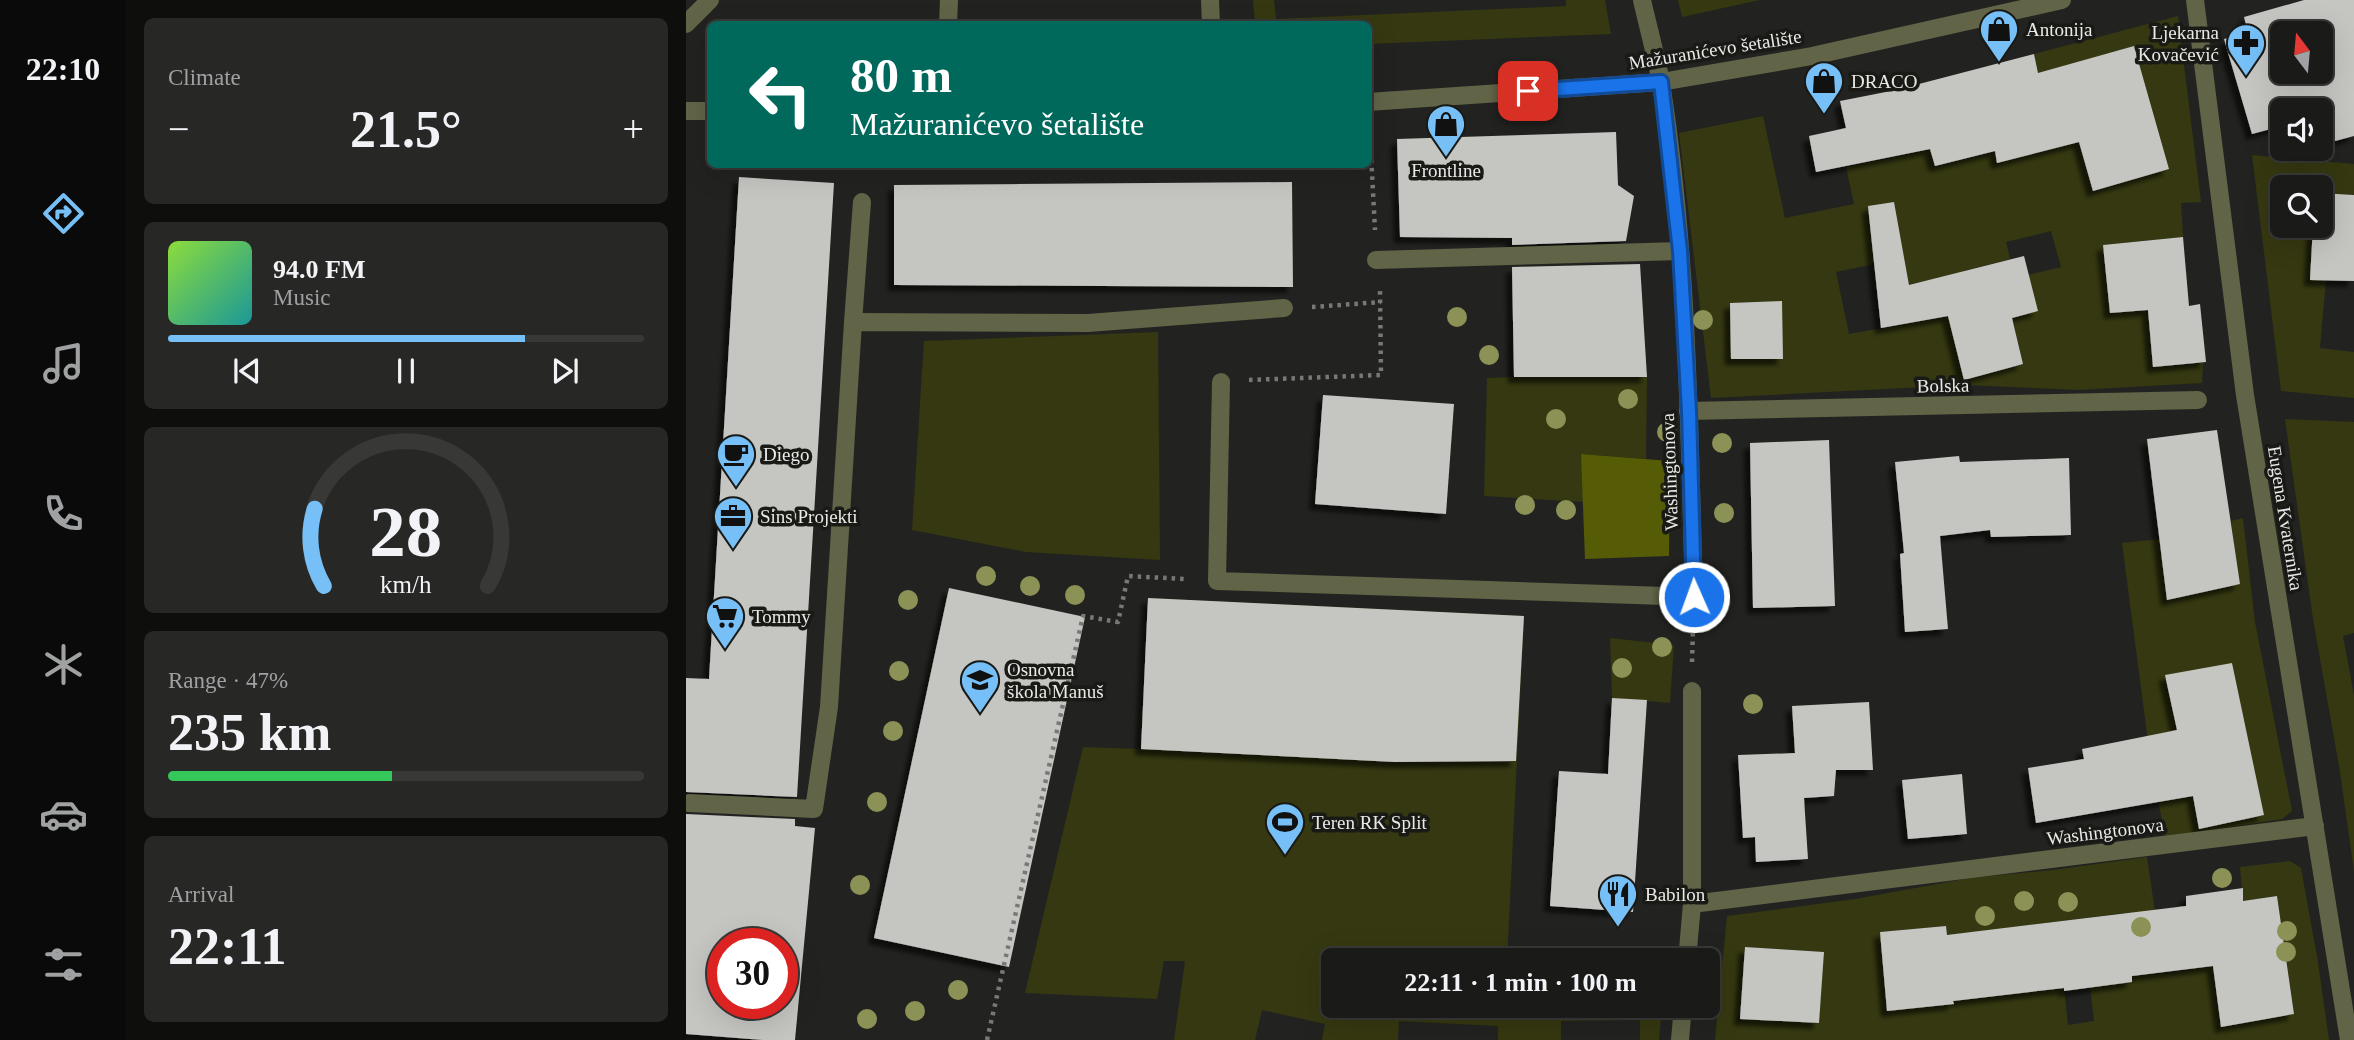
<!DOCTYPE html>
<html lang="en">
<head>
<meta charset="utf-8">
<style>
	body { margin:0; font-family:Georgia,serif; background:#272725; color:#f1f3f6; height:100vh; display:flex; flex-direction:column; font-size:26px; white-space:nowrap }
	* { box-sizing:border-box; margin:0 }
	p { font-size:23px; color:#9fa1a2 }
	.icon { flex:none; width:38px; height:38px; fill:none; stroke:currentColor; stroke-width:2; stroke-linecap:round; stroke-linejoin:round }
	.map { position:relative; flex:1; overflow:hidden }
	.details { display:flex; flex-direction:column; gap:18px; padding:18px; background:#0e0e0d; width:560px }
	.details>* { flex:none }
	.guide { position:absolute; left:21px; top:21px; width:665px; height:147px; border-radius:10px; box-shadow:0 7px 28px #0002,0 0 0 2px #383837; background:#00695c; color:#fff; overflow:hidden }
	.needle { width:46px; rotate:344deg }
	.controls { position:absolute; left:1584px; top:21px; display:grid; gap:14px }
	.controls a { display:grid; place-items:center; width:63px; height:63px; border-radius:10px; background:#1a1a18; box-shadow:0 7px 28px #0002,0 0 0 2px #383837; font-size:35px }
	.speed { position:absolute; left:21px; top:928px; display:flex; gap:14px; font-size:35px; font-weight:700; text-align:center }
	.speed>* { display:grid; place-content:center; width:91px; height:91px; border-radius:50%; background:#1a1a18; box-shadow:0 7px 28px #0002,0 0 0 2px #383837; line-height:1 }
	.speed .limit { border:10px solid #d22; background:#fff; color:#111 }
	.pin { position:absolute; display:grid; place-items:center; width:60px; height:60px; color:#fff; margin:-30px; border-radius:14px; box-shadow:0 4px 10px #0006 }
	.me { position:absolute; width:77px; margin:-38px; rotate:358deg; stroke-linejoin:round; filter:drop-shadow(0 0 5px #0008) }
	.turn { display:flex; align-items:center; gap:24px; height:147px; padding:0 28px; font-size:32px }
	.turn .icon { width:91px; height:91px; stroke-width:2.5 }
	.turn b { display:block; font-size:49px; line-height:60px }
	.big { font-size:52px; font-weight:800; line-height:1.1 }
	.details .tile { flex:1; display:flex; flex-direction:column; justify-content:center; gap:10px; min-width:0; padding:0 24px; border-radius:10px; background:#272725 }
	.details .dial { align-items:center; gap:0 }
	.dial svg { height:182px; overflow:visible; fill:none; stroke:#383837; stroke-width:7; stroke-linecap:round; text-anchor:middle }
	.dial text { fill:#f1f3f6; stroke:none }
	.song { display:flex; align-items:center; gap:21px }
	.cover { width:84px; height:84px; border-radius:10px; background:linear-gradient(135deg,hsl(90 70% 55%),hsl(180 70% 35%)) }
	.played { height:7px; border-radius:4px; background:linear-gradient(90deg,#76c0f7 75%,#383837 75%) }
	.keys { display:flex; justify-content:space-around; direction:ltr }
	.heat { display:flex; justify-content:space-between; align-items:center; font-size:38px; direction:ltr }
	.charge { height:10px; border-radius:5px; background:linear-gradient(90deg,#34c759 47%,#383837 0) }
	.trip { position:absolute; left:635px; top:948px; width:399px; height:70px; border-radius:10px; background:#1a1a18; box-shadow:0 7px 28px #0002,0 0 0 2px #383837; font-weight:800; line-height:70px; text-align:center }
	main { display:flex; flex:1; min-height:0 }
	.tab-bar { display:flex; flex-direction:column; width:126px; justify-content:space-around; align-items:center; background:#0a0a0a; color:#9fa1a2 }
	.tab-bar .icon { width:49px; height:49px }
	.tab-bar .active { color:#76c0f7 }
	.tab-bar b { font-size:32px; color:#f1f3f6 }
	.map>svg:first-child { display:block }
	.green { fill:#353810; fill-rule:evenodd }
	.forest { fill:#565b06 }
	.building { fill:#c5c6c2; fill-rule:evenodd; filter:url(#shadow) }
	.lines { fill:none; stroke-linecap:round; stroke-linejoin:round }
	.path { stroke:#787976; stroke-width:4.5; stroke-dasharray:3.5 5; stroke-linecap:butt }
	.service { stroke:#616447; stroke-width:18 }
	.minor { stroke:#616447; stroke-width:18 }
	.tertiary { stroke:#616447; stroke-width:18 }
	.tree { fill:#8c9156 }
	.route-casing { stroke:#114b97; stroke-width:18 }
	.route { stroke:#1a73e8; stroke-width:12 }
	.labels { text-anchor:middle; stroke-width:7; stroke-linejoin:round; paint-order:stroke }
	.poi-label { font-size:19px; fill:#e9e9e7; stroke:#191916; text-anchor:start }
	.street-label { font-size:19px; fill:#e9e9e7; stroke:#191916 }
</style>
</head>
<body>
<main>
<nav class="tab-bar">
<b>22:10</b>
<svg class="icon active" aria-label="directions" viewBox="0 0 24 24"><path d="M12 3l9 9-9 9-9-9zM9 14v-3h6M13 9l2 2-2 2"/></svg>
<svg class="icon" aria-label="music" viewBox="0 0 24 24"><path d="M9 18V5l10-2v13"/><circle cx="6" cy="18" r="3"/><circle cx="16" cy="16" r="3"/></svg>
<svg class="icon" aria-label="phone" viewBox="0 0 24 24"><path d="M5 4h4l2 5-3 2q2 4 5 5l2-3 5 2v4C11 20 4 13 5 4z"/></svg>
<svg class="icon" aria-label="climate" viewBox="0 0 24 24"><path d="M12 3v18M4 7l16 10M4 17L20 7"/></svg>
<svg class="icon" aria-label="car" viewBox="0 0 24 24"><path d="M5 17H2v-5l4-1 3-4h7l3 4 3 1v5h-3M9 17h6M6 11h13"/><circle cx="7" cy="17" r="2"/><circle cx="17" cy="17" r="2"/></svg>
<svg class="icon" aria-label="filters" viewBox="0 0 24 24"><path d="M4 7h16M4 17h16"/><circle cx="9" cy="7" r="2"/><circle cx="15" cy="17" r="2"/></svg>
</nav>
<section class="details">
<div class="tile"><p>Climate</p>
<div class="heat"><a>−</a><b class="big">21.5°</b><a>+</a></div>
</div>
<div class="tile">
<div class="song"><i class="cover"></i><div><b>94.0 FM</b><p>Music</p></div></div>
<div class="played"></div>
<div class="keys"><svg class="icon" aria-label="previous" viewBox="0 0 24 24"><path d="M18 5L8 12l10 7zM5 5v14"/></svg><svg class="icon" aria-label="pause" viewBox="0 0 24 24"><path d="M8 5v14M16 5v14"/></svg><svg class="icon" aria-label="next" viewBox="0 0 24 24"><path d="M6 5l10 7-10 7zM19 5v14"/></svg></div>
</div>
<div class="tile dial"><svg viewBox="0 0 100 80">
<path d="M14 69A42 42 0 1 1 86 69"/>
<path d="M14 69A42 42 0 0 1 10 35" stroke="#76c0f7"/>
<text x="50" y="56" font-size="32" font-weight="700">28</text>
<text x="50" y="72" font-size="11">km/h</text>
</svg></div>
<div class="tile"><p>Range · 47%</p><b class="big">235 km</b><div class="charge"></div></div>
<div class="tile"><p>Arrival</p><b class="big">22:11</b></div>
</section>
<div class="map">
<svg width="1668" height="1040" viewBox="0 0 1668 1040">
	<defs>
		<filter id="shadow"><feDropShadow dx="-6" dy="6" stdDeviation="2" flood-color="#0009"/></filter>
	</defs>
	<rect width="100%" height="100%" fill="#222320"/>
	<g class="green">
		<path d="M 567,0 L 588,0 L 590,19 L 880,6 L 880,0 L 919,0 L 925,34 L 683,44 L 682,24 L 569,24 Z"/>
		<path d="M 992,0 L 1074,0 L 996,17 Z"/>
		<path d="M 1492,16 L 1515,202 L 1495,203 L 1497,237 L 1417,245 L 1424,313 L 1462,310 L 1467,367 L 1517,363 L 1516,383 L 1393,390 L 1278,385 L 1025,398 L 993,133 L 1077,116 L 1099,218 L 1168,204 L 1160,167 L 1244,149 L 1249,166 L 1309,151 L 1311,162 L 1362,118 L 1348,54 ZM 1448,46 L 1483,169 L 1407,191 L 1372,68 ZM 1365,231 L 1375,267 L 1342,275 L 1326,318 L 1337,364 L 1278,379 L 1259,303 L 1283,296 L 1277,271 L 1324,259 L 1320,242 ZM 1218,258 L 1230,322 L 1163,334 L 1150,272 ZM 1096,302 L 1045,359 L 1045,303 Z"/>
		<path d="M 1566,155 L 1668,164 L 1668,195 L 1635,193 L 1634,187 L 1596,187 L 1596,226 L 1627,228 L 1640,280 L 1634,348 L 1668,352 L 1668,398 L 1595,391 Z"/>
		<path d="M 472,332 L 474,560 L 340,552 L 226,530 L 238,341 Z"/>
		<path d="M 828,377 L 961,377 L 960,459 L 895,454 L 898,502 L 798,496 L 801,378 Z"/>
		<path d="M 1599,419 L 1668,422 L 1668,633 L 1657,636 L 1668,695 L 1668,871 L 1654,772 L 1627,619 Z"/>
		<path d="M 1557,518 L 1569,622 L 1606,811 L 1596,819 L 1479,837 L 1463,749 L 1436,543 L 1473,539 L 1482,600 L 1553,584 L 1545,521 ZM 1479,675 L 1557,721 L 1492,736 Z"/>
		<path d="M 462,598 L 838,616 L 821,961 L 648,961 L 648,1006 L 976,1006 L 973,1040 L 954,1040 L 954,1020 L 875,1021 L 875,1040 L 812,1040 L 812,1026 L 713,1021 L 712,1040 L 636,1040 L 639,1024 L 576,1010 L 569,1040 L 488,1040 L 499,961 L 478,961 L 471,999 L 339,993 L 397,747 L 455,749 Z"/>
		<path d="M 924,638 L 988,645 L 984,703 L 926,698 Z"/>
		<path d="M 1461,857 L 1478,973 L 1527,966 L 1535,1027 L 1608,1014 L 1591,896 L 1557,901 L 1554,867 L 1604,861 L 1615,868 L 1632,962 L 1643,1040 L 1029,1040 L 1041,916 L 1169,899 L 1284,878 L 1367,870 ZM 1438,913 L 1446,982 L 1404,987 L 1408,1021 L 1382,1025 L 1378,988 L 1328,994 L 1320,928 ZM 1260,926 L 1267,1004 L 1202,1011 L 1194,932 ZM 1059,947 L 1137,952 L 1133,1023 L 1054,1019 Z"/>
	</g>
	<path class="forest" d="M 895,454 L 984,461 L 983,556 L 899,559 Z"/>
	<g class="building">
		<path d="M 1618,0 L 1668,0 L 1668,136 L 1634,145 L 1634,110 L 1596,110 L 1596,126 L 1566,134 L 1538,39 L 1562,33 L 1558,17 ZM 1596,33 L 1634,33 L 1634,72 L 1596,72 Z"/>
		<path d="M 1448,46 L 1483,169 L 1407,191 L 1393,142 L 1311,163 L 1309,151 L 1249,166 L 1244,149 L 1130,172 L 1123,136 L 1160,128 L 1154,101 L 1210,90 L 1348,54 L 1352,73 Z"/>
		<path d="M 930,132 L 932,185 L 948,196 L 940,241 L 826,245 L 826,238 L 714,237 L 711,139 Z"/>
		<path d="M 53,177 L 148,183 L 111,797 L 0,792 L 0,678 L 23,679 Z"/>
		<path d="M 606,182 L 607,287 L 208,285 L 208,185 Z"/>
		<path d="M 1634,193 L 1668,195 L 1668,281 L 1624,280 L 1627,226 L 1634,226 Z"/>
		<path d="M 1208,202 L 1223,285 L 1338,256 L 1352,311 L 1326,318 L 1337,364 L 1278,380 L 1262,316 L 1195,328 L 1182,206 Z"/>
		<path d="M 1497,237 L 1503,306 L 1514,304 L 1520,362 L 1467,367 L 1462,310 L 1424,313 L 1417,245 Z"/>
		<path d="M 954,264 L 961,377 L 828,377 L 826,267 Z"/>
		<path d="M 1096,301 L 1097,359 L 1045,359 L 1044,303 Z"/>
		<path d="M 637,395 L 768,404 L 760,514 L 629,504 Z"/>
		<path d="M 1531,430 L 1554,584 L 1481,600 L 1461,439 Z"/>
		<path d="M 1143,440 L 1149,606 L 1067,608 L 1064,443 Z"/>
		<path d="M 1273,456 L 1274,462 L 1383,458 L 1385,535 L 1305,537 L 1304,530 L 1254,536 L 1262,629 L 1219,632 L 1214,554 L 1218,553 L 1209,462 Z"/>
		<path d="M 263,588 L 399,617 L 323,967 L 188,938 Z"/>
		<path d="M 462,598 L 838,616 L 830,761 L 709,762 L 455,749 Z"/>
		<path d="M 1546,663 L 1578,815 L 1513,829 L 1507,796 L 1350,823 L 1342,768 L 1398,759 L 1396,749 L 1491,730 L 1479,675 Z"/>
		<path d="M 926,698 L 961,700 L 947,912 L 864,906 L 873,771 L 922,774 Z"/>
		<path d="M 1183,702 L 1187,770 L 1150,770 L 1148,796 L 1118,798 L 1122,859 L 1070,862 L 1069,837 L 1057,838 L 1052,755 L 1109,753 L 1106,706 Z"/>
		<path d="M 1276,774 L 1281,834 L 1222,839 L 1216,780 Z"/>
		<path d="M 0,814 L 109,819 L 109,826 L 129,828 L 109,1040 L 77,1040 L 0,1034 ZM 37,943 L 96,943 L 96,1003 L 37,1003 Z"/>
		<path d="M 1557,888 L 1557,901 L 1591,896 L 1608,1014 L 1535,1027 L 1527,966 L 1446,976 L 1446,982 L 1378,991 L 1378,988 L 1267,1001 L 1268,1004 L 1201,1011 L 1194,932 L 1260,926 L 1261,935 L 1500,906 L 1500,896 Z"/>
		<path d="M 1059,947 L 1138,952 L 1133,1023 L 1054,1019 Z"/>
	</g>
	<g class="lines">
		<g class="path">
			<path d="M 684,134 L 689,230"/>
			<path d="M 626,307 L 695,302"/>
			<path d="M 563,380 L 695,375 L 694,291"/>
			<path d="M 1006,662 L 1007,629"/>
			<path d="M 301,1040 L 397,616 L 432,622 L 442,576 L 499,579"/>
		</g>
		<g class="service">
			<path d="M 0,24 L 24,0"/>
			<path d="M 690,260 L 994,251"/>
			<path d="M 167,322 L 176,202"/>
			<path d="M 535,382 L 531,581 L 1008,597"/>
			<path d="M 3,803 L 128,809 L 143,707 L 167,322 L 402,323 L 598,308"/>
		</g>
		<g class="minor">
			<path d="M 524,0 L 525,24"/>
			<path d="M 956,0 C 962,27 970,55 975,83 C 1002,253 1003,425 1008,597"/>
			<path d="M 1509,0 L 1559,395 L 1663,1040"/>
			<path d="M 262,24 L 263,0"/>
			<path d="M 1002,411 L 1512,400"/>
			<path d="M 1006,904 L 1629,826"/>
			<path d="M 1001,961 L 1006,904 L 1006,691"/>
			<path d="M 994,1040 L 997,1006"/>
		</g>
		<g class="tertiary">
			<path d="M 682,102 L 975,82 L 1126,56 L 1376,0"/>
			<path d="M 0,111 L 24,111"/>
		</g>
	</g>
	<g class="tree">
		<circle cx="771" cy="317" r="10"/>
		<circle cx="1017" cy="320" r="10"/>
		<circle cx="803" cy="355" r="10"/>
		<circle cx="942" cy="399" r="10"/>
		<circle cx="870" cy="419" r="10"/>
		<circle cx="981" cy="432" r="10"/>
		<circle cx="1036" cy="443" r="10"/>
		<circle cx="839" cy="505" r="10"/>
		<circle cx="880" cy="510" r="10"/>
		<circle cx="1038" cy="513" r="10"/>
		<circle cx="300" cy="576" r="10"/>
		<circle cx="344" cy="586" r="10"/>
		<circle cx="389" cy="595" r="10"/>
		<circle cx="222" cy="600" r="10"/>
		<circle cx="976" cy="647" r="10"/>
		<circle cx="936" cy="668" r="10"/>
		<circle cx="213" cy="671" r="10"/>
		<circle cx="1067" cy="704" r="10"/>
		<circle cx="207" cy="731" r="10"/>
		<circle cx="191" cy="802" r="10"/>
		<circle cx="1536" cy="878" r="10"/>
		<circle cx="174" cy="885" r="10"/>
		<circle cx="1338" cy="901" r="10"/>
		<circle cx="1382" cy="902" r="10"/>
		<circle cx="1299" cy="916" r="10"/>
		<circle cx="1455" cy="927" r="10"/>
		<circle cx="1601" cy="931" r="10"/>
		<circle cx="1600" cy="952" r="10"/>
		<circle cx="272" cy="990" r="10"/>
		<circle cx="229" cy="1011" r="10"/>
		<circle cx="181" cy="1019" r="10"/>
	</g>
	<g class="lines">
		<g class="route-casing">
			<path id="route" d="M 842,91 L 975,82 L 994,251 L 1003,411 L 1008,597"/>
		</g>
		<use href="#route" class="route"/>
	</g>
	<defs>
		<g id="shop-pin" transform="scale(2.0125)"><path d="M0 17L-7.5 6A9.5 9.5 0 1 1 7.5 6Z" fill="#76c0f7" stroke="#191916"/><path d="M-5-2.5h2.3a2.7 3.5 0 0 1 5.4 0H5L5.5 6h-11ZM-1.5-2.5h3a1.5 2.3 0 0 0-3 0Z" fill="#111"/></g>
		<g id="pharmacy-pin" transform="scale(2.0125)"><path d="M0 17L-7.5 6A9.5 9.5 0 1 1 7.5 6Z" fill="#76c0f7" stroke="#191916"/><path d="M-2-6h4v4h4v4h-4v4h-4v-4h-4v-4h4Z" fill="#111"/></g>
		<g id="cafe-pin" transform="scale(2.0125)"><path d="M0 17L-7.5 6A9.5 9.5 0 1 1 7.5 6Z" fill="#76c0f7" stroke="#191916"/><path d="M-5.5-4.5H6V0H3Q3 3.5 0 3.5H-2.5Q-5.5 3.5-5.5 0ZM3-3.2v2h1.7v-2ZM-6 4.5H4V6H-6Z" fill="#111"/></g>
		<g id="office-pin" transform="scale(2.0125)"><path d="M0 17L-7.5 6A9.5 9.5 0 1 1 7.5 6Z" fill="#76c0f7" stroke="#191916"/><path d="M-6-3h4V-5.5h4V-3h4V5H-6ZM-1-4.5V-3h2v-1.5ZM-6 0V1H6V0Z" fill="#111"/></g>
		<g id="supermarket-pin" transform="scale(2.0125)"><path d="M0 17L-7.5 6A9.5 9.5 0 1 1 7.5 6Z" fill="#76c0f7" stroke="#191916"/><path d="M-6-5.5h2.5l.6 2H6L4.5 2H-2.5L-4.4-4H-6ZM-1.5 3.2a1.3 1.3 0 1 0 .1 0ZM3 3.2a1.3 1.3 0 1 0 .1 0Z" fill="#111"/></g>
		<g id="school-pin" transform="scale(2.0125)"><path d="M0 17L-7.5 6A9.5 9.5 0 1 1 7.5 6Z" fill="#76c0f7" stroke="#191916"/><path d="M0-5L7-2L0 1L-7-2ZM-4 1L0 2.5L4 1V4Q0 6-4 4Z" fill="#111"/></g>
		<g id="stadium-pin" transform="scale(2.0125)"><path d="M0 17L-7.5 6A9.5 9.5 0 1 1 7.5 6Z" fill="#76c0f7" stroke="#191916"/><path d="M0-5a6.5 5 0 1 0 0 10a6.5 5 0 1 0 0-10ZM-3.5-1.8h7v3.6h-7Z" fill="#111"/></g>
		<g id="restaurant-pin" transform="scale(2.0125)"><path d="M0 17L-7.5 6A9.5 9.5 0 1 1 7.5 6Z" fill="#76c0f7" stroke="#191916"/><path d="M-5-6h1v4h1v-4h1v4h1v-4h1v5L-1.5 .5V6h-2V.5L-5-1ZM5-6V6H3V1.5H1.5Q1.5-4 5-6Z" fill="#111"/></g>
	</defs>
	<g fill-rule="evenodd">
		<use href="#shop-pin" x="1313" y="29"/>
		<use href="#pharmacy-pin" x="1560" y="43"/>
		<use href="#shop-pin" x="1138" y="81"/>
		<use href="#shop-pin" x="760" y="124"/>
		<use href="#cafe-pin" x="50" y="454"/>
		<use href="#office-pin" x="47" y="516"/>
		<use href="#supermarket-pin" x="39" y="616"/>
		<use href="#school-pin" x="294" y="680"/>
		<use href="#stadium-pin" x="599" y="822"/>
		<use href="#restaurant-pin" x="932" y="894"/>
	</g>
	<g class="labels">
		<g class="poi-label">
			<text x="1340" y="36">Antonija</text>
			<text x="1533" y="39" text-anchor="end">Ljekarna<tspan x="1533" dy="22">Kovačević</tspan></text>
			<text x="1165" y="88">DRACO</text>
			<text x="760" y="177" text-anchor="middle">Frontline</text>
			<text x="77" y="461">Diego</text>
			<text x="74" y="523">Sins Projekti</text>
			<text x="66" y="623">Tommy</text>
			<text x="321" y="676">Osnovna<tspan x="321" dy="22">škola Manuš</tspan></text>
			<text x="626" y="829">Teren RK Split</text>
			<text x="959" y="901">Babilon</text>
		</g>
		<g class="street-label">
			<text transform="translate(1029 49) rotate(-9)" y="7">Mažuranićevo šetalište</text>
			<text transform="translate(1257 385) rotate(-1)" y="7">Bolska</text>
			<text transform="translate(983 472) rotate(-92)" y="7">Washingtonova</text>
			<text transform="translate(1600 518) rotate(81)" y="7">Eugena Kvaternika</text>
			<text transform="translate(1419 831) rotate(-7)" y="7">Washingtonova</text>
		</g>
	</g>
</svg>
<div class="controls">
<a><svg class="needle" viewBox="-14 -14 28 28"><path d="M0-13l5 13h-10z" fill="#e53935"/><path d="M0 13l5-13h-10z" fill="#9fa1a2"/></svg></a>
<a><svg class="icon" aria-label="sound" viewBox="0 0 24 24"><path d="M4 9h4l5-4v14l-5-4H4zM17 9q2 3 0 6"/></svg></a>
<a><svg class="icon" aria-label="search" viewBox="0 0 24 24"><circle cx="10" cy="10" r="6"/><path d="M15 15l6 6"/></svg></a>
</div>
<div class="speed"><div class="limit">30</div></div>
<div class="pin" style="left:842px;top:91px;background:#d93025"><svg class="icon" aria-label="arrive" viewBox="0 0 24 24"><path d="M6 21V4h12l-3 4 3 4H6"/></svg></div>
<svg class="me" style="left:1008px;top:597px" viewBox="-20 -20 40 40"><circle r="17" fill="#1a73e8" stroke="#fff" stroke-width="3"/><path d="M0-11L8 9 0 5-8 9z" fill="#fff"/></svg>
<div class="trip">22:11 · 1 min · 100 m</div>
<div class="guide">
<div class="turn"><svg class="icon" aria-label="left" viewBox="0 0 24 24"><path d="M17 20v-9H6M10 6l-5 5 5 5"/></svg><div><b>80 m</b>Mažuranićevo šetalište</div></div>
</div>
</div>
</main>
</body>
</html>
